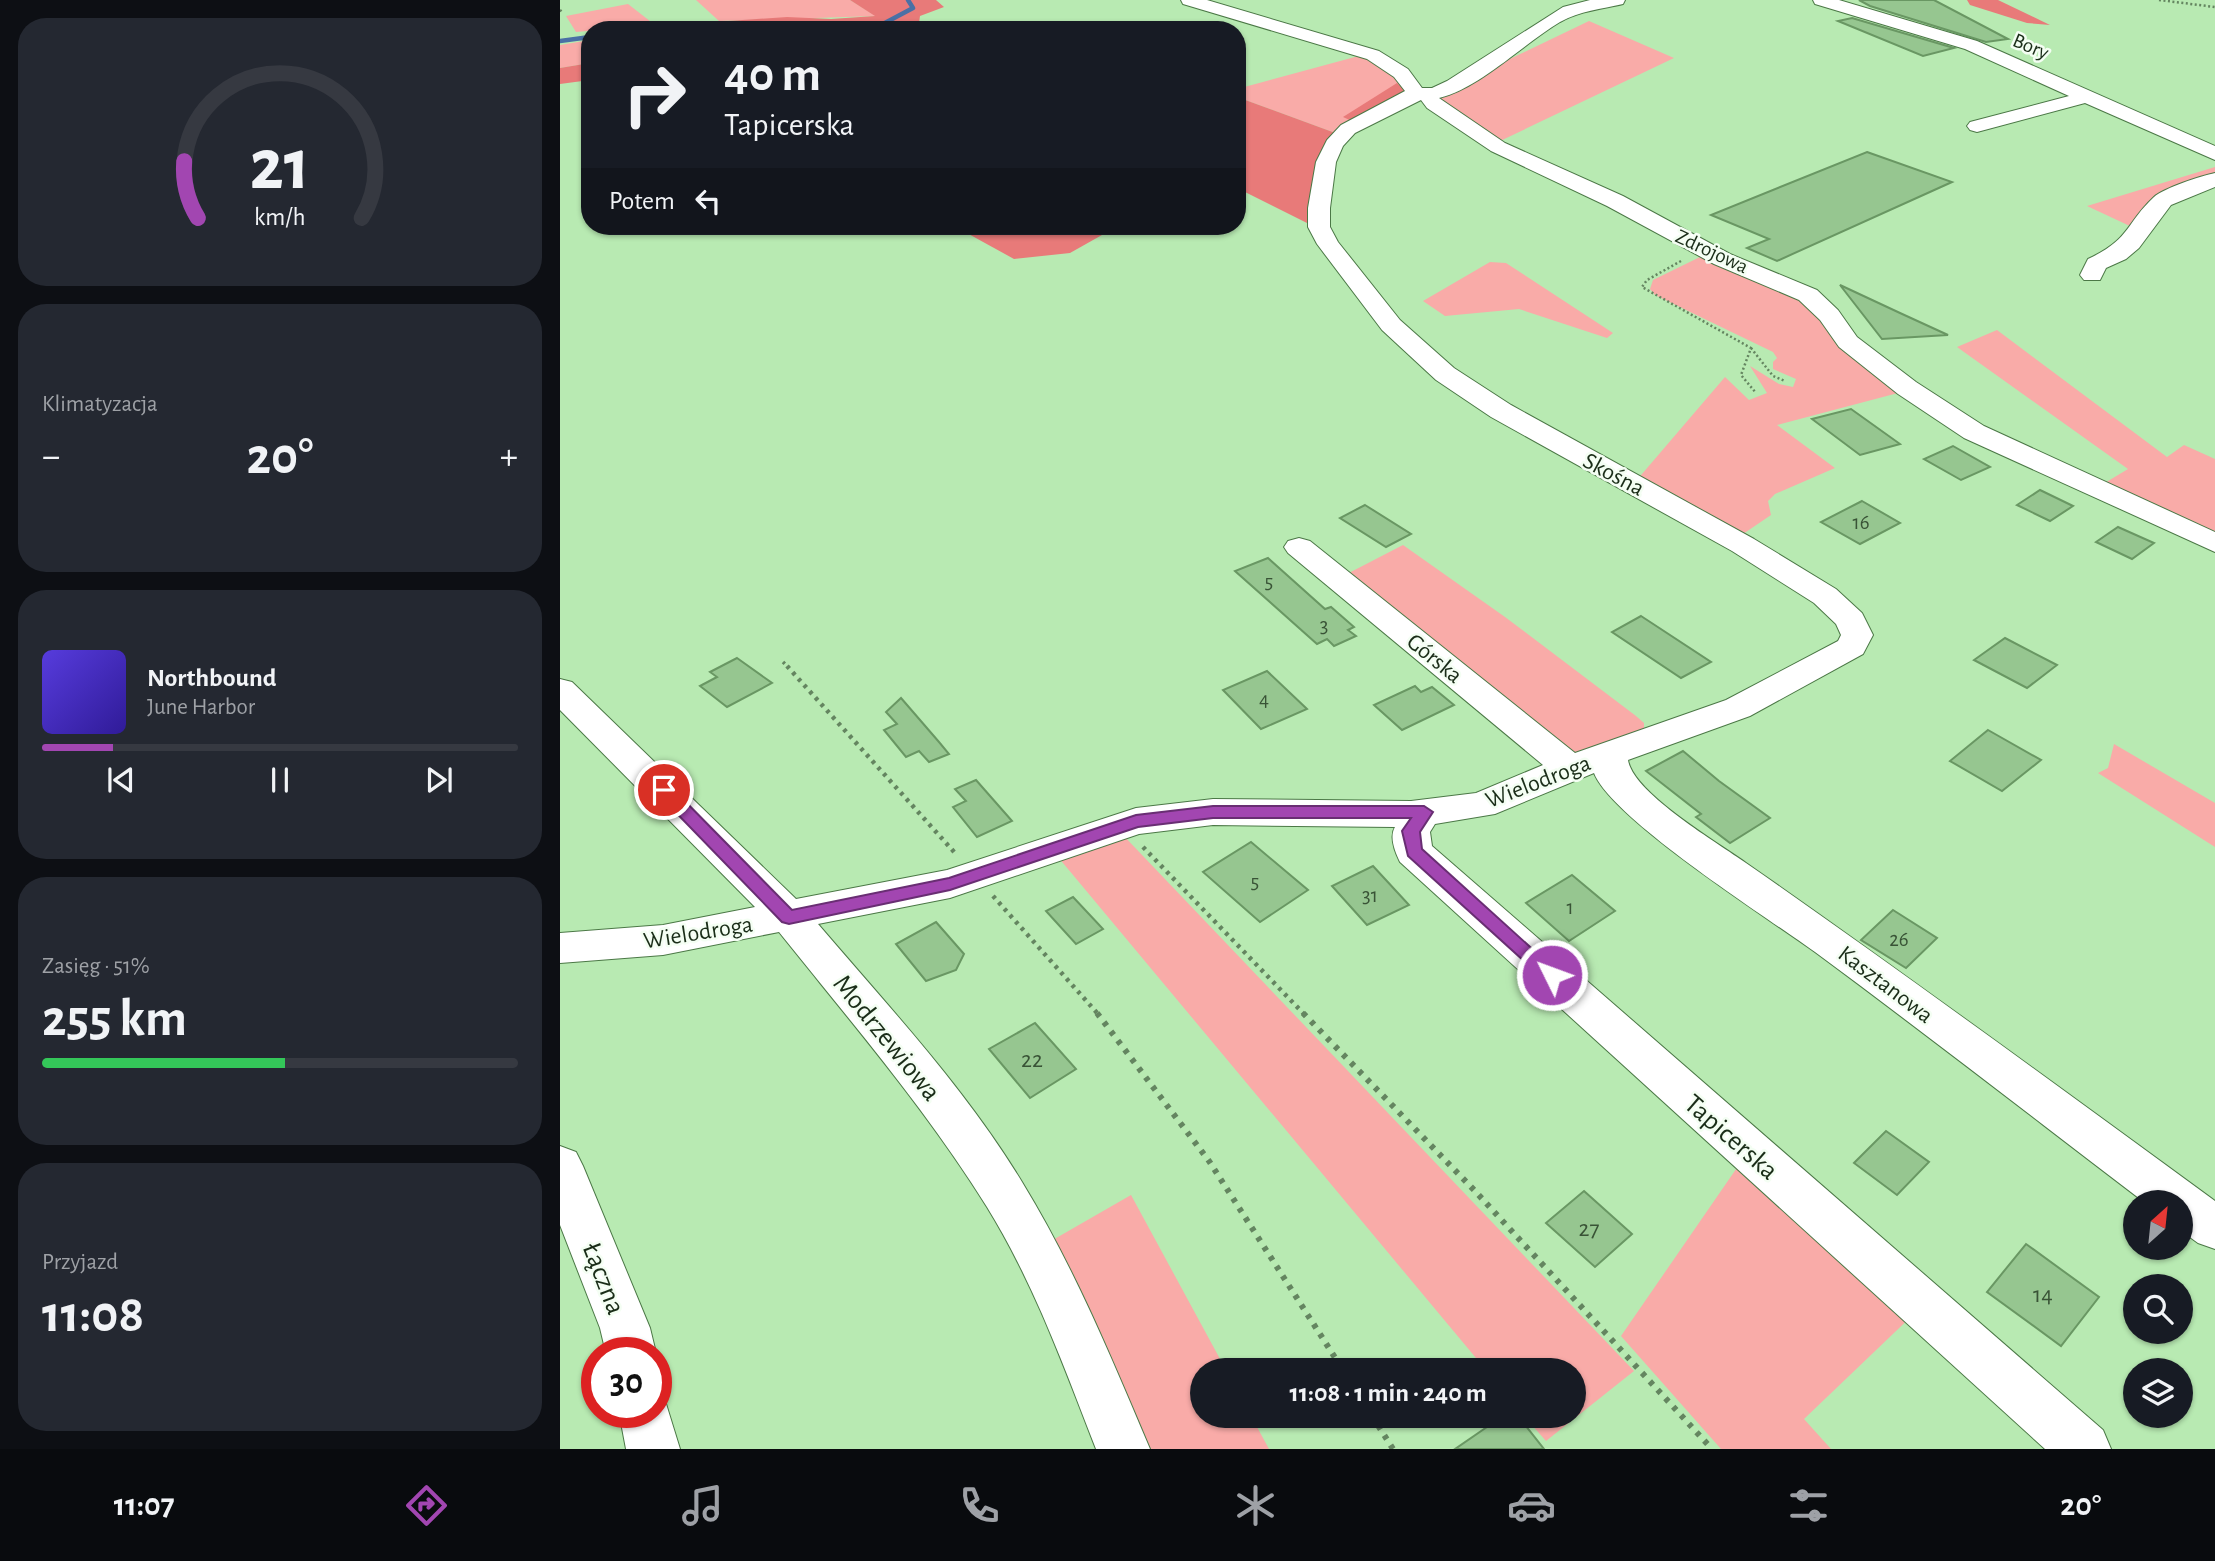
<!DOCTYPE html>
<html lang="pl">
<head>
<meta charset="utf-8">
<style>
	body { margin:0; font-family:"Alegreya Sans",sans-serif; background:#242831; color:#f1f3f6; height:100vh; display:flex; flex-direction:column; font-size:26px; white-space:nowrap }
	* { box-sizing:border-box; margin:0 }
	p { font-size:23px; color:#9ea1a6 }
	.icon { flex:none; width:38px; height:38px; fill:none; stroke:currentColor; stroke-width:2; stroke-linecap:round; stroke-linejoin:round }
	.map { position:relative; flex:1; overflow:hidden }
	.side { display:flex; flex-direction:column; gap:18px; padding:18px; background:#0d0f14; width:560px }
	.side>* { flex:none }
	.hud { position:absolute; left:21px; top:21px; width:665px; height:214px; border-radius:28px; box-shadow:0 2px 5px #0004; background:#171b24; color:#f1f3f6; overflow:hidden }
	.needle { width:46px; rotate:27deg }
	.tools { position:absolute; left:1563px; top:1190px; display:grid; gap:14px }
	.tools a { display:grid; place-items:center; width:70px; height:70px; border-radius:50%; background:#171b24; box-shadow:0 2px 5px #0004; font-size:35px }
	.speed { position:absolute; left:21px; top:1337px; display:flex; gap:14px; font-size:35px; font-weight:700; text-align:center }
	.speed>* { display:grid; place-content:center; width:91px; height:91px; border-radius:50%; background:#171b24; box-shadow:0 2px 5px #0004; line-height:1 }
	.speed .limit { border:10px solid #d22; background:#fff; color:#111 }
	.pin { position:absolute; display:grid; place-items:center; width:60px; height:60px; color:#fff; margin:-30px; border:4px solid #fff; border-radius:50%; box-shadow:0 2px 7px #0007 }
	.me { position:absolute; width:77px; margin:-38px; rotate:312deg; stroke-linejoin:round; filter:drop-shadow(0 0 5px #0008) }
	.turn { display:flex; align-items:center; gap:24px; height:147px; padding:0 28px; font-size:32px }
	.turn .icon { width:91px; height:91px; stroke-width:2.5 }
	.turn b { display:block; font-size:49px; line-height:60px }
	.then { display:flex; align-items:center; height:66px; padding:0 28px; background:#0003; gap:14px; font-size:26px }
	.big { font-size:52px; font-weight:600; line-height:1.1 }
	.side .widget { flex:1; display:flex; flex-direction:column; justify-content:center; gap:10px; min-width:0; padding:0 24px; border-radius:28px; background:#242831 }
	.side .dial { align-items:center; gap:0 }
	.dial svg { height:182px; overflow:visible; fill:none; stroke:#363941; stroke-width:7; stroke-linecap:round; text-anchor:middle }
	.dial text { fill:#f1f3f6; stroke:none }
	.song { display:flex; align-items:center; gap:21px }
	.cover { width:84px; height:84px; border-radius:10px; background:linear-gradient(135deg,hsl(250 70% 55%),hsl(250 70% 35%)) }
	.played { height:7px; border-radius:4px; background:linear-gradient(90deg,#a246b1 15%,#363941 15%) }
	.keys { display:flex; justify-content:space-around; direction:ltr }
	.heat { display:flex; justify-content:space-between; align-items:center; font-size:38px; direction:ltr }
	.charge { height:10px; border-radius:5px; background:linear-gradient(90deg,#34c759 51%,#363941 0) }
	.trip { position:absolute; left:630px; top:1358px; width:396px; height:70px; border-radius:35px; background:#171b24; box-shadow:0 2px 5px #0004; font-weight:600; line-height:70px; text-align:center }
	.dock { display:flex; height:112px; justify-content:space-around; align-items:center; background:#090b0e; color:#9ea1a6 }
	.dock .icon { width:49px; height:49px }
	.dock .on { color:#a246b1 }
	.dock b { font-size:32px; color:#f1f3f6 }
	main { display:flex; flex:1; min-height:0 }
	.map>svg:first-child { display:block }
	.green { fill:#f9aba8 }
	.forest { fill:#e87a79 }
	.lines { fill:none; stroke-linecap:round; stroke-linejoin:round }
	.stream { stroke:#4a70a5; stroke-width:4.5 }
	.building { fill:#96c690; stroke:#699763; stroke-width:2 }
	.minor-casing { stroke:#4b7846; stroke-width:2 }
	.path-far3 { stroke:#648560; stroke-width:2.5; stroke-dasharray:2 2.5; stroke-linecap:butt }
	.path-far2 { stroke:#648560; stroke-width:3.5; stroke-dasharray:2.5 4.5; stroke-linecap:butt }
	.path-far1 { stroke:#648560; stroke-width:4.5; stroke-dasharray:3.5 5; stroke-linecap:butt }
	.path { stroke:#648560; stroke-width:6; stroke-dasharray:4.5 7; stroke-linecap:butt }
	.minor { fill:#fff; fill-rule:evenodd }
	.route { fill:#a246b1; stroke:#692e73; stroke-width:2 }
	.labels { text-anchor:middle; stroke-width:5; stroke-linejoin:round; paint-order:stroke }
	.far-street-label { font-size:21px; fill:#1a2d18; stroke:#f4fef3 }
	.number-label { font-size:21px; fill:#395336 }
	.street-label { font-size:24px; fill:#1a2d18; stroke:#f4fef3 }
	.near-number-label { font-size:24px; fill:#395336 }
	.near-street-label { font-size:28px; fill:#1a2d18; stroke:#f4fef3 }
</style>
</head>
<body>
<main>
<section class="side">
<div class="widget dial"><svg viewBox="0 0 100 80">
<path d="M14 69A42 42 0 1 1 86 69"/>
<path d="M14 69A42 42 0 0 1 8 44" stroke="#a246b1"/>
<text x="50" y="56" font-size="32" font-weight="700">21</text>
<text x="50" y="72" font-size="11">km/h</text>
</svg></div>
<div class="widget"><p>Klimatyzacja</p>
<div class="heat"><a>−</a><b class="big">20°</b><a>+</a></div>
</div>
<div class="widget">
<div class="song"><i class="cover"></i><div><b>Northbound</b><p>June Harbor</p></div></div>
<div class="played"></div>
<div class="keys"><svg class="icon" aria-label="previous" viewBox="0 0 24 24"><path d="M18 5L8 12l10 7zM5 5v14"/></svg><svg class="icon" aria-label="pause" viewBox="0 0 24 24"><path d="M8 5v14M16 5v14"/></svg><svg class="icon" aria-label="next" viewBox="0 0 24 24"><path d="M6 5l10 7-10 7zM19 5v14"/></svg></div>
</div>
<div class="widget"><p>Zasięg · 51%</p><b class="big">255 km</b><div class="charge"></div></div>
<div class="widget"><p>Przyjazd</p><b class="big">11:08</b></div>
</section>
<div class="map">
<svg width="1655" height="1449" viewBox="0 0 1655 1449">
	<rect width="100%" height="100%" fill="#b8eab2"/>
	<g class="green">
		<path d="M 136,0 L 290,0 L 316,16 L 159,21 Z"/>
		<path d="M 68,4 L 95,25 L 16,32 L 6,16 Z"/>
		<path d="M 1029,21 L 1114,58 L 938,142 L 877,100 L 924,66 L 933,67 Z"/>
		<path d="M 30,40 L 30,63 L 0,68 L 0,45 Z"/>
		<path d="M 806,54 L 837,73 L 848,93 L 778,134 L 677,97 L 677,89 Z"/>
		<path d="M 1655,167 L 1655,176 L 1572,227 L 1527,206 Z"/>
		<path d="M 1142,256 L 1243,295 L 1338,393 L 1217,425 L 1275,468 L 1215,494 L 1208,501 L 1211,515 L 1183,534 L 1076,481 L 1165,377 L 1189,400 L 1207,393 L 1190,366 L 1219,384 L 1233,387 L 1236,379 L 1213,369 L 1213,362 L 1217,358 L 1213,352 L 1095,295 L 1090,289 L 1093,280 Z"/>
		<path d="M 930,262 L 946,263 L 1053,333 L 1047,338 L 959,309 L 885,316 L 863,301 Z"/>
		<path d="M 1437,330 L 1607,457 L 1624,445 L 1655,459 L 1655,543 L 1538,487 L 1568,469 L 1397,347 Z"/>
		<path d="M 843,545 L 945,617 L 1076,716 L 1084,723 L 1084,736 L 1022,755 L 999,746 L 783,576 Z"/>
		<path d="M 1554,744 L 1655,803 L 1655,847 L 1538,773 L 1548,768 Z"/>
		<path d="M 562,834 L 1074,1371 L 986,1441 L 964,1416 L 1013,1416 L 1013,1370 L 926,1370 L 498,857 Z"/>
		<path d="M 1183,1159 L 1358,1310 L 1244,1419 L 1271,1449 L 1161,1449 L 1061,1336 Z"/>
		<path d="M 571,1195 L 666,1370 L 642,1370 L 642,1416 L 691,1416 L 709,1449 L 575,1449 L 491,1241 Z"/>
	</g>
	<g class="forest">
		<path d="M 290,0 L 376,0 L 384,7 L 360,16 L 358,30 L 39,30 L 227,17 L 271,19 L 315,16 Z"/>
		<path d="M 1407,0 L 1438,0 L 1490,25 L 1467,23 L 1410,5 Z"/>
		<path d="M 30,63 L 30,80 L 0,84 L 0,68 Z"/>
		<path d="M 837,83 L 848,93 L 794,122 L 783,117 Z"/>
		<path d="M 677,97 L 778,134 L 755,227 L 677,188 Z"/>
		<path d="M 409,226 L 558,226 L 510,253 L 454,259 L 405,232 Z"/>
	</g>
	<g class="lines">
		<g class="stream">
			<path d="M 276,30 L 321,25 L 353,8 L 348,0"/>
			<path d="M 0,41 L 30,37"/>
		</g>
	</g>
	<g class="building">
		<path d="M 1299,0 L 1374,0 L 1448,39 L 1426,42 L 1310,6 Z"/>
		<path d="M 1292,18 L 1394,48 L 1363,56 L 1278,21 Z"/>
		<path d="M 1307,152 L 1392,182 L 1217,261 L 1187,248 L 1209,239 L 1151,215 Z"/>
		<path d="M 1280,285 L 1340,313 L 1388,335 L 1322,339 Z"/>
		<path d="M 1291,409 L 1340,444 L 1300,455 L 1252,419 Z"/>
		<path d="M 1393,446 L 1430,467 L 1401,480 L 1364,459 Z"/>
		<path d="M 1480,490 L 1513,506 L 1490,521 L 1457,505 Z"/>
		<path d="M 1302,501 L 1340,523 L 1300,544 L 1261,522 Z"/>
		<path d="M 805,505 L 851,534 L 826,547 L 780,518 Z"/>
		<path d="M 1558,527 L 1594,543 L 1572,559 L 1536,542 Z"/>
		<path d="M 708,558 L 765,609 L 771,607 L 794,627 L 788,630 L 796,636 L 774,646 L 767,639 L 757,644 L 675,571 Z"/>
		<path d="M 1081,616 L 1151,662 L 1121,678 L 1052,632 Z"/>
		<path d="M 1445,638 L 1497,665 L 1467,688 L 1414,660 Z"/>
		<path d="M 177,658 L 212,683 L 167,707 L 140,686 L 157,677 L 150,672 Z"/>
		<path d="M 707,671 L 747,709 L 701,729 L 663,690 Z"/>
		<path d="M 855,686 L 861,692 L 872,687 L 894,705 L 842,730 L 814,705 Z"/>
		<path d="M 341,698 L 379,742 L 389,754 L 369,762 L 359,751 L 346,757 L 324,730 L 337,724 L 326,712 Z"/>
		<path d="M 1428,730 L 1481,760 L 1442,791 L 1390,761 Z"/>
		<path d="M 1123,751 L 1159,781 L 1210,818 L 1170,843 L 1136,817 L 1141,814 L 1086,771 Z"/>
		<path d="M 416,780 L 452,821 L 417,837 L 393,807 L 406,801 L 395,789 Z"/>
		<path d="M 691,842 L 748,890 L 700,922 L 643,872 Z"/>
		<path d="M 813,866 L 849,905 L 807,925 L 772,886 Z"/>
		<path d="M 1012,875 L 1055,911 L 1009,941 L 966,903 Z"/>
		<path d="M 513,897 L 543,929 L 516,944 L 486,911 Z"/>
		<path d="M 1333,910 L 1377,938 L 1346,968 L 1301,940 Z"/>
		<path d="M 376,922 L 404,954 L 396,970 L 366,981 L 336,944 Z"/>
		<path d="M 475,1023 L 516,1069 L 470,1098 L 429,1049 Z"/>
		<path d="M 1326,1131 L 1369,1162 L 1337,1195 L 1294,1163 Z"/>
		<path d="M 1024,1191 L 1072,1234 L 1035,1267 L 986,1223 Z"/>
		<path d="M 1466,1244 L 1539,1297 L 1501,1346 L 1427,1292 Z"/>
		<path d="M 943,1416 L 958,1416 L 984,1449 L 895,1449 Z"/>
	</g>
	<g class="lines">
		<g class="minor-casing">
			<g id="minor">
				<path d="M 621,0 L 647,0 L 819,51 L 848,69 L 862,88 L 872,88 L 887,81 L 1003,7 L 1030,0 L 1065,0 L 1063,4 C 1041,9 1020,11 1000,22 C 963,44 920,88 879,98 L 945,143 L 1063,196 L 1170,254 L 1257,290 L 1278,310 L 1297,337 L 1356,382 L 1424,426 L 1655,532 L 1655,552 L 1404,438 L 1338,394 L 1279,347 L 1260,320 L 1239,300 L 1154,264 L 1047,206 L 931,151 L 867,108 L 861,100 L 795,133 L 783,146 L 776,162 L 770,208 L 770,227 L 778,242 L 840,320 L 894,368 L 951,405 L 1194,539 L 1276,589 L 1302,613 L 1313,635 L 1303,654 L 1190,716 L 1068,760 C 1073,793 1158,843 1186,863 C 1344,973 1499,1087 1655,1201 L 1655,1249 L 1638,1243 L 1620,1230 L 1620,1202 L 1584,1202 C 1475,1119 1366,1034 1255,952 C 1208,918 1052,819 1034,773 L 935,814 L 875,824 L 870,832 L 872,846 L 1543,1430 L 1551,1449 L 1485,1449 L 840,862 C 835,852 829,837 835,827 L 653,825 L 579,834 L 390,898 L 258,924 C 329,1007 405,1088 462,1182 C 514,1267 551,1357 590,1449 L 536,1449 C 504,1367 474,1283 427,1207 C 366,1109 291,1022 219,932 L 103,955 L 0,963 L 0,933 L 103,925 L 195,907 L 0,710 L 0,679 L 12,682 L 236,899 L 387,870 L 576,808 L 653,799 L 851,801 L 916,793 L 983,765 L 728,553 L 724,547 L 728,541 L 739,538 L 750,541 L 1015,753 L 1166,700 L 1278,641 L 1281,635 L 1276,624 L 1254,603 L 1172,551 L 931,417 L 876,380 L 822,330 L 757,244 L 748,227 L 748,208 L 756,162 L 767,140 L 781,125 L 845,91 L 834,77 L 807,59 L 623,4 Z"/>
				<path d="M 1253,0 L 1279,0 L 1417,41 L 1655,146 L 1655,160 L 1525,103 L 1417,132 L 1410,130 L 1407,126 L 1410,122 L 1509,96 L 1405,49 L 1255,4 Z"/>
				<path d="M 1655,173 L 1655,187 L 1611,205 L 1579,248 L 1566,259 L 1546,268 L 1540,280 L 1524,280 L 1520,275 L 1528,259 C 1571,239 1565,224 1594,197 C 1604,188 1641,176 1655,173 Z"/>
				<path d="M 0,1146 L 16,1152 L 23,1166 L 90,1328 L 96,1353 L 46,1353 L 40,1328 L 0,1225 Z"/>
				<path d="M 96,1391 L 103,1394 L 120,1449 L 66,1449 L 59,1412 L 96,1412 Z"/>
			</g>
		</g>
		<g class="path-far3">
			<path d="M 1599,0 L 1655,7"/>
			<path d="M 0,10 L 2,12"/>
			<path d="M 1121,261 L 1087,280 L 1082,287 L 1191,348 L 1181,375 L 1196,393"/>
			<path d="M 1191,348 L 1213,376 L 1225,381"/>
		</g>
		<path class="path-far2" d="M 223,662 L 229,668"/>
		<g class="path-far1">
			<path d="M 227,666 L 395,853"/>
			<path d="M 583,847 L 744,1014"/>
			<path d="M 433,896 L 538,1014"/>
		</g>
		<g class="path">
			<path d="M 537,1013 L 649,1161 L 783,1370"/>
			<path d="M 743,1013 L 915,1191 L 1152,1449"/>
			<path d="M 812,1416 L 833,1449"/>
		</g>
		<use href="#minor" class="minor"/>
	</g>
	<path class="route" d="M 104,785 L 110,786 L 232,910 L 389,878 L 576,815 L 653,806 L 864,806 L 873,812 L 860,832 L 862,849 L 1001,975 L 992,982 L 985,980 L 848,856 L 842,831 L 851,818 L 653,818 L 578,827 L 390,890 L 229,924 L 222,922 L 98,794 L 98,786 Z"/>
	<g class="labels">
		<g class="far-street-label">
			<text transform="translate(1471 46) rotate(23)" y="7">Bory</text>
			<text transform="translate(1152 251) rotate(25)" y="7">Zdrojowa</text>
		</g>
		<g class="number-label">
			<text x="1301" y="529">16</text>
			<text x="709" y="588">5</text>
			<text x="764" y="632">3</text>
			<text x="704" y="706">4</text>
			<text x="695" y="888">5</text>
			<text x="810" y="902">31</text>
			<text x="1010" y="914">1</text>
			<text x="1339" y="946">26</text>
		</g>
		<g class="street-label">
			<text transform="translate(1054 474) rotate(28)" y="8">Skośna</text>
			<text transform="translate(875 658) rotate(39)" y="8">Górska</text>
			<text transform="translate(978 781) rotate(-21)" y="8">Wielodroga</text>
			<text transform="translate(138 932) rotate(-9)" y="8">Wielodroga</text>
			<text transform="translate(1326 984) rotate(37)" y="8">Kasztanowa</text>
		</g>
		<g class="near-number-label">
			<text x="472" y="1067">22</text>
			<text x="1029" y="1236">27</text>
			<text x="1483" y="1302">14</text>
		</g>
		<g class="near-street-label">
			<text transform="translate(328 1037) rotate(51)" y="10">Modrzewiowa</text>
			<text transform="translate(1172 1136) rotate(41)" y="10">Tapicerska</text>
			<text transform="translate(45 1278) rotate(69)" y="10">Łączna</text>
		</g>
	</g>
</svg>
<div class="tools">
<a><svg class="needle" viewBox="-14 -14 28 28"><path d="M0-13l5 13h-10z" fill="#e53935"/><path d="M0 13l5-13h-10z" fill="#9ea1a6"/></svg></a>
<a><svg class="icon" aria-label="search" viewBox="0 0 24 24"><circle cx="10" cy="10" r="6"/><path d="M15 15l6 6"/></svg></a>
<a><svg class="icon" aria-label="layers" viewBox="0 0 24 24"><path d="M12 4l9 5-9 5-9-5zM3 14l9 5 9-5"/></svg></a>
</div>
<div class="speed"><div class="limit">30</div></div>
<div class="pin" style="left:104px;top:790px;background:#d93025"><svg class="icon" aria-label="arrive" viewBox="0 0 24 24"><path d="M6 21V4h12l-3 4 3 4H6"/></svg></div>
<svg class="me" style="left:992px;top:975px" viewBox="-20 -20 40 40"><circle r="17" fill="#a246b1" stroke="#fff" stroke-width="3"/><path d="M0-11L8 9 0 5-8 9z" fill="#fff"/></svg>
<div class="trip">11:08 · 1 min · 240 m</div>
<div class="hud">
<div class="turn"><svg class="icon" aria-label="right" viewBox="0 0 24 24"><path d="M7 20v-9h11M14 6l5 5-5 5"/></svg><div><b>40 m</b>Tapicerska</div></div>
<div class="then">Potem<svg class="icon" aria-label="left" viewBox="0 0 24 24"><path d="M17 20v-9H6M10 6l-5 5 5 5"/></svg></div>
</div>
</div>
</main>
<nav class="dock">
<b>11:07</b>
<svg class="icon on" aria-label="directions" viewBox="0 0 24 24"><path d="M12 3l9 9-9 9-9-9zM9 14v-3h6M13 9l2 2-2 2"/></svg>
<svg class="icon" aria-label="music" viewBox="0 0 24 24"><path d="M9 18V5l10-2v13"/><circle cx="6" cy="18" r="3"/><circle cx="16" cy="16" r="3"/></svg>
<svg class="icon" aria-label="phone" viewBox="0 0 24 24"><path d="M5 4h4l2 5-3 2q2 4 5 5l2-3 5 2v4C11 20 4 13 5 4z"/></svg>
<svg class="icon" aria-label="climate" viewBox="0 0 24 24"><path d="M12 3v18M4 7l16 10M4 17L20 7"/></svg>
<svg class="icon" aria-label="car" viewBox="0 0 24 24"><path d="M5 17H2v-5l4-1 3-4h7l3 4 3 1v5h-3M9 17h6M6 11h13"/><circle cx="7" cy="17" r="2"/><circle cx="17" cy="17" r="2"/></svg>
<svg class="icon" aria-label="filters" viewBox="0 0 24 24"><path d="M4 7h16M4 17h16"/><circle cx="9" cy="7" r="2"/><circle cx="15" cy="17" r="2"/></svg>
<b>20°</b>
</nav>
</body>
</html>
